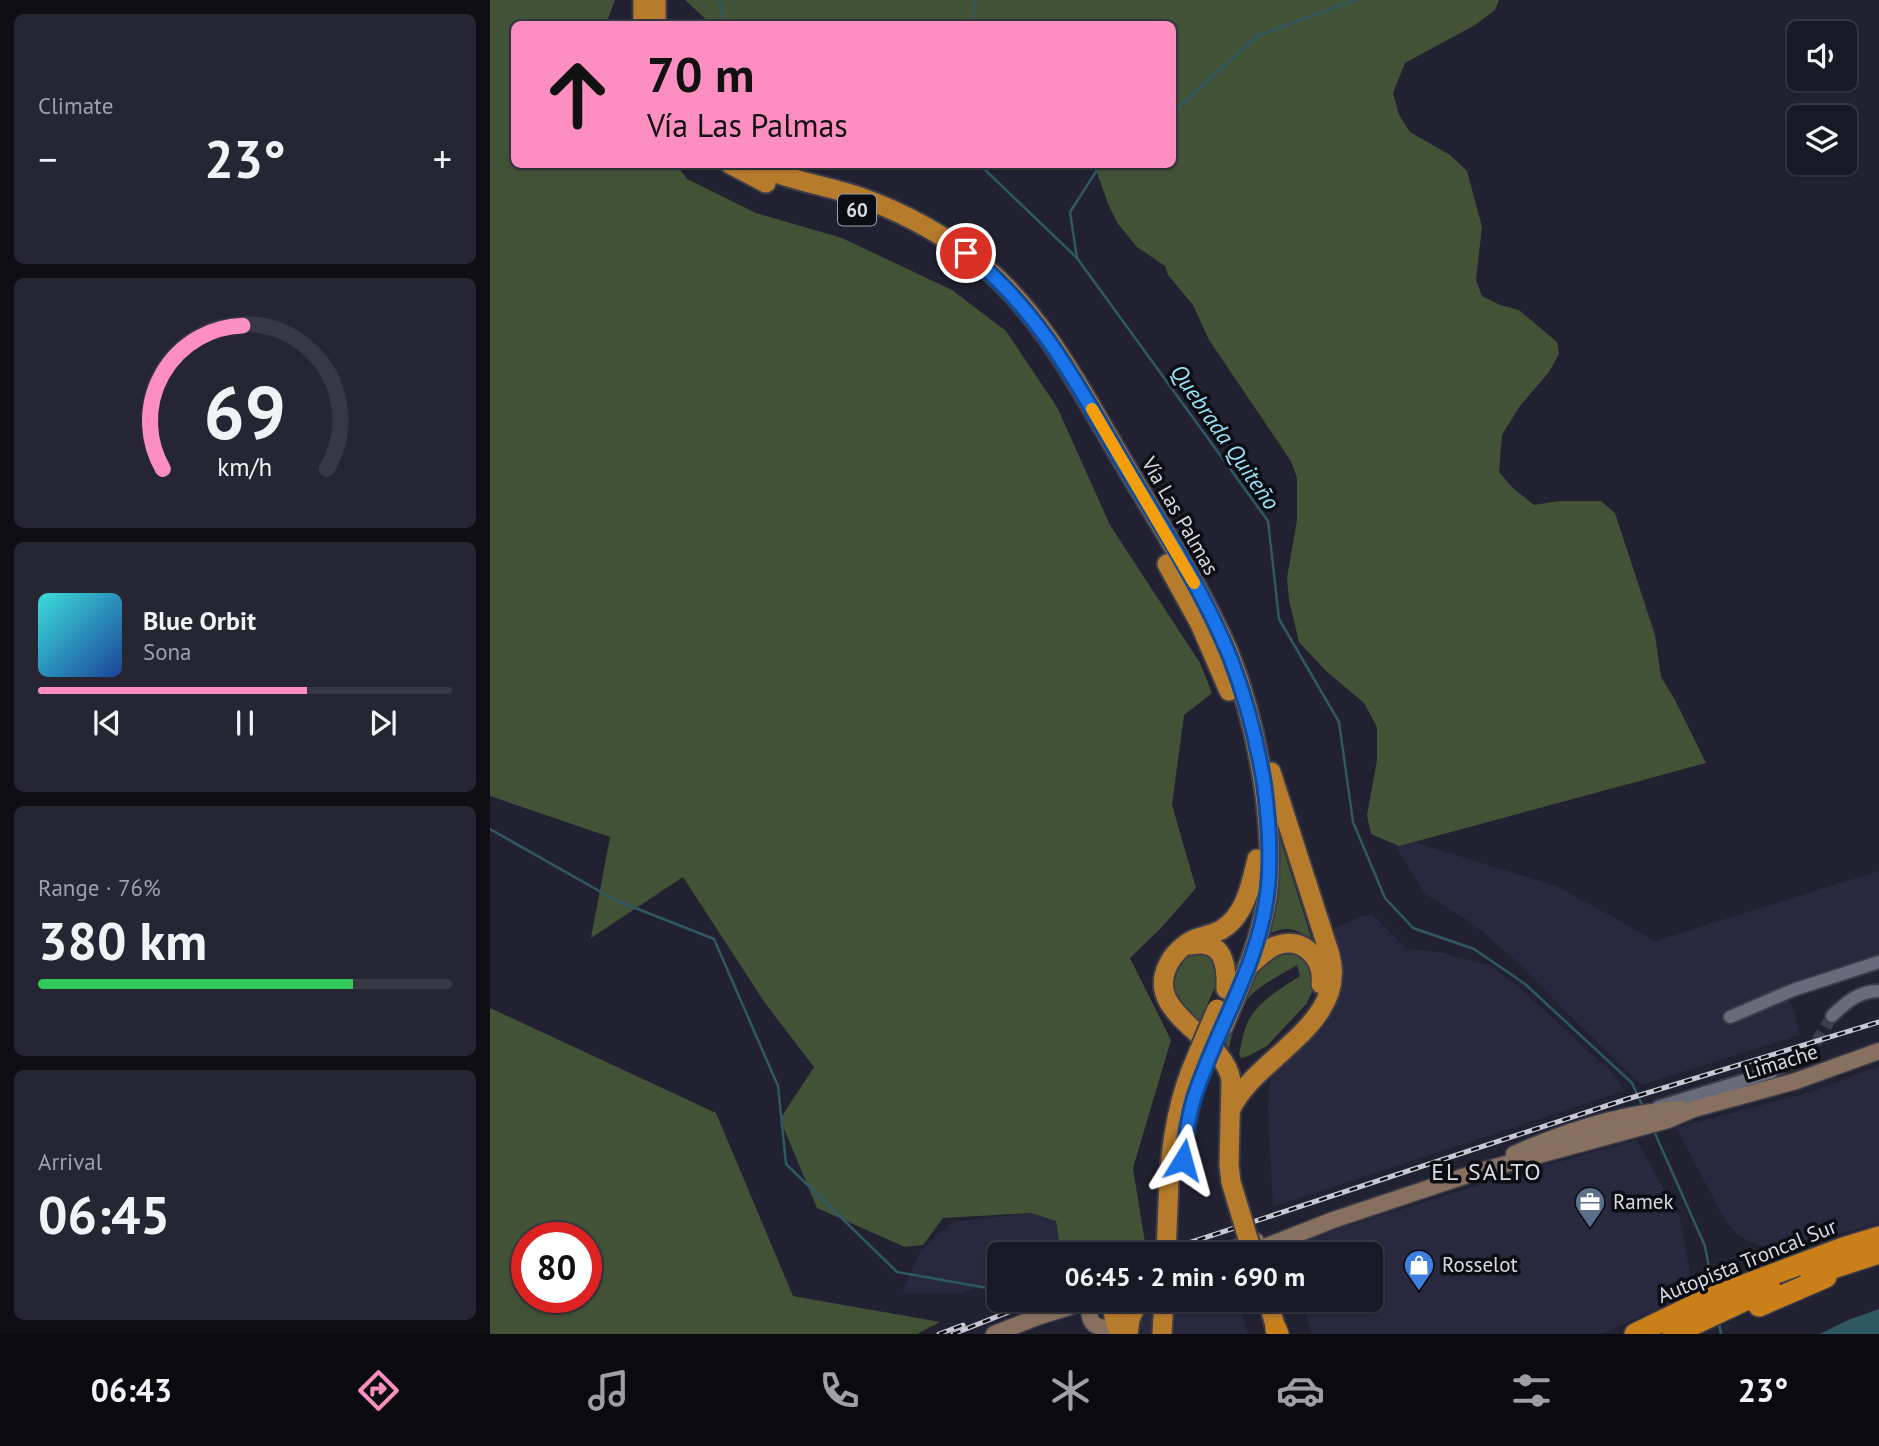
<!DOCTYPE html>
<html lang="en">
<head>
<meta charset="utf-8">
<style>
	body { margin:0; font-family:"PT Sans",sans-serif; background:#262632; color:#f1f3f6; height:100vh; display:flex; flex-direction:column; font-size:26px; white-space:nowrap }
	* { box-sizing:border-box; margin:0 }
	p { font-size:23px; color:#9fa0a7 }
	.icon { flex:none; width:38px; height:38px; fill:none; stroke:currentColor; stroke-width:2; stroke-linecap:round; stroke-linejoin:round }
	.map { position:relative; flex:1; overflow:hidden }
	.side { display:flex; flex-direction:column; gap:14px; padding:14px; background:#0e0e14; width:490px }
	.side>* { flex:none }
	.guide { position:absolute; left:21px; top:21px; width:665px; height:147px; border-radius:10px; box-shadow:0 2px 5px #0004,0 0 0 2px #373842; background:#fd8ec0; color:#111; overflow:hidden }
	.fabs { position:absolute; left:1297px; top:21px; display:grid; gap:14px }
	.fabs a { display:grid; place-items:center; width:70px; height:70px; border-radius:10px; background:#191925; box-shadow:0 2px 5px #0004,0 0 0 2px #373842; font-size:35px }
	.speed { position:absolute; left:21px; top:1222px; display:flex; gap:14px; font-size:35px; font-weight:700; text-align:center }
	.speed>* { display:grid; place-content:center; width:91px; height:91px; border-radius:50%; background:#191925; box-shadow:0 2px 5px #0004,0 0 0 2px #373842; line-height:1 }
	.speed .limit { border:10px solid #d22; background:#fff; color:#111 }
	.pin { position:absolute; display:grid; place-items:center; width:60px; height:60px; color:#fff; margin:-30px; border:4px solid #fff; border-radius:50%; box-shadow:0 2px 7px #0007 }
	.me { position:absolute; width:77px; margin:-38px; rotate:8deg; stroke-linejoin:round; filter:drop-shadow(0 0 5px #0008) }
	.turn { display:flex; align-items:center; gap:24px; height:147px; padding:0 21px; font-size:32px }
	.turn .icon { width:91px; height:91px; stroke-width:2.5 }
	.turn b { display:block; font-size:49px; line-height:60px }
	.big { font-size:52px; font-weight:700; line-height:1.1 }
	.side .widget { flex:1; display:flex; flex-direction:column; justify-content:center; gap:10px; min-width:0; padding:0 24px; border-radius:10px; background:#262632 }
	.side .dial { align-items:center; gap:0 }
	.dial svg { height:182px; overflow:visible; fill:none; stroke:#373842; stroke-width:7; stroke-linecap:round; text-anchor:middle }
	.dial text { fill:#f1f3f6; stroke:none }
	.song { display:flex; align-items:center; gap:21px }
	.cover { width:84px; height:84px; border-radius:10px; background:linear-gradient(135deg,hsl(180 70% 55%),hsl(220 70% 35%)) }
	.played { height:7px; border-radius:4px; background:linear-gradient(90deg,#fd8ec0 65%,#373842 65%) }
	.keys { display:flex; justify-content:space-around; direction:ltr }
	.heat { display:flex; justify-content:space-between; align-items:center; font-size:38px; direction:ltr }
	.charge { height:10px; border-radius:5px; background:linear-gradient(90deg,#34c759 76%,#373842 0) }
	.trip { position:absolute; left:497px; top:1242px; width:396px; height:70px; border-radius:10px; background:#191925; box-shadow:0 2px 5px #0004,0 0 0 2px #373842; font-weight:700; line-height:70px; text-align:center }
	.tabs { display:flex; height:112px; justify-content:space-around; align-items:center; background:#0a0a0f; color:#9fa0a7 }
	.tabs .icon { width:49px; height:49px }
	.tabs .current { color:#fd8ec0 }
	.tabs b { font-size:32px; color:#f1f3f6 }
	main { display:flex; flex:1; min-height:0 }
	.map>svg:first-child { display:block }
	.built { fill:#28283e }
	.green { fill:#425237; fill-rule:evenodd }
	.water { fill:#2f5862 }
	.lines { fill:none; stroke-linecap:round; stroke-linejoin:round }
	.stream { stroke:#2f5862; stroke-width:2.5 }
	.minor-tunnel { stroke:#3d3d4c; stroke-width:12; stroke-dasharray:12 6; stroke-linecap:butt }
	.minor-casing { stroke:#3d3d4a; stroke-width:16 }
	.secondary-casing { stroke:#3d3d4a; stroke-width:19 }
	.trunk-casing { stroke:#3d3d4a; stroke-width:23 }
	.motorway-casing { stroke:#3d3d4a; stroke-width:24 }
	.minor { stroke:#6a6a7d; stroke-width:12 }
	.secondary { stroke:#87705f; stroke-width:16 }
	.trunk { stroke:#b77b2c; stroke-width:19 }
	.motorway { stroke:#ca7f18; stroke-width:21 }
	.rail-casing { stroke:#c7c8d3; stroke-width:5 }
	.rail { stroke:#0c0c13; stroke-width:2.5; stroke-dasharray:8; stroke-linecap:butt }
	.trunk-bridge-casing { stroke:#3d3d4a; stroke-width:23; stroke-linecap:butt }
	.trunk-bridge { stroke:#b77b2c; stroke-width:19 }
	.route-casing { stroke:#114b97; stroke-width:18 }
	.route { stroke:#1a73e8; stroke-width:12 }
	.slow { stroke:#f59e0b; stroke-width:12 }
	.labels { text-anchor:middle; stroke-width:7; stroke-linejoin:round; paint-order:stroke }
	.shield { fill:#0c0c13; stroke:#9c9da6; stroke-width:2 }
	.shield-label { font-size:19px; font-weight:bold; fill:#dadbe5 }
	.street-label { font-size:21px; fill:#dadbe5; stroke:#0c0c13 }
	.poi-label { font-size:21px; fill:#dadbe5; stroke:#0c0c13; text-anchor:start }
	.water-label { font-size:23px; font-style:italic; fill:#99e3f7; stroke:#0c0c13 }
	.quarter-label { font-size:24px; letter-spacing:2px; fill:#dadbe5; stroke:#0c0c13 }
</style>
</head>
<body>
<main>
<section class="side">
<div class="widget"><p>Climate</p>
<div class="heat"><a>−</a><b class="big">23°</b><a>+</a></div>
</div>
<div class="widget dial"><svg viewBox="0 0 100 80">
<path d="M14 69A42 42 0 1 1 86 69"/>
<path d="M14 69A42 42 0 0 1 49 6" stroke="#fd8ec0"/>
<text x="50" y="56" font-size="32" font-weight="700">69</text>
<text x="50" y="72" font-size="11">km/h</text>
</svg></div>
<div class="widget">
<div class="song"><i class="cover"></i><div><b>Blue Orbit</b><p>Sona</p></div></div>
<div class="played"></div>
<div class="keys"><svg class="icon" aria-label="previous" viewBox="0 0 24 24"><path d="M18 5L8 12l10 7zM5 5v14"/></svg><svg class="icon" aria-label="pause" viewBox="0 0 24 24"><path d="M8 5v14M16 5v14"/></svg><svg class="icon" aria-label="next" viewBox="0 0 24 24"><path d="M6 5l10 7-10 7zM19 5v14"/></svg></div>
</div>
<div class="widget"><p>Range · 76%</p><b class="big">380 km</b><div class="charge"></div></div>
<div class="widget"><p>Arrival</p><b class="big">06:45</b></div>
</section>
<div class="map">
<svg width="1389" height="1334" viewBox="0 0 1389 1334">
	<rect width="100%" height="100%" fill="#212131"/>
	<g class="built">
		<path d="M 918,840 L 1069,887 L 1165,941 L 1389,871 L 1389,955 L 1297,988 L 1310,1035 L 1152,1085 L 1080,1016 L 1027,962 L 982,923 L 935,894 L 906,847 Z"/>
		<path d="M 882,914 L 917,949 L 949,952 L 1001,966 L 1031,989 L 1117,1068 L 1130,1082 L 1134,1091 L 783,1207 L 778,1111 L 780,1078 L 807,1053 L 831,1025 L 836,932 L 872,916 Z"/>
		<path d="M 1389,1066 L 1389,1223 L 1305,1246 L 1275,1247 L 1258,1241 L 1246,1233 L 1236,1222 L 1186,1128 L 1323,1091 Z"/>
		<path d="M 1147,1140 L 1190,1218 L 1204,1294 L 1111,1334 L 822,1334 L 811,1300 L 880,1300 L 880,1255 L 793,1255 L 790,1247 L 1007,1179 Z"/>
		<path d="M 541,1213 L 566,1221 L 569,1244 L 557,1255 L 509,1255 L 509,1280 L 472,1293 L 412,1293 L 430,1252 L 462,1222 Z"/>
		<path d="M 676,1300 L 748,1300 L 758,1334 L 652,1334 L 650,1325 L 659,1308 Z"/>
	</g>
	<g class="green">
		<path d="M 0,0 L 125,0 L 116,24 L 24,24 L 24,164 L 187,165 L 197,179 L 266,213 L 352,238 L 462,290 L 516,331 L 567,407 L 620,525 L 710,663 L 722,693 L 694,715 L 682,805 L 706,888 L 671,928 L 640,958 L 681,1040 L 643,1168 L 656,1249 L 637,1255 L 571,1255 L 566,1221 L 541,1213 L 453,1218 L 433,1245 L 415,1247 L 327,1208 L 290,1119 L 324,1067 L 275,1003 L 193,877 L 101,938 L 120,837 L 0,796 Z"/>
		<path d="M 195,0 L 1009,0 L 1005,10 L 985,25 L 915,63 L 903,93 L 909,115 L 920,132 L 960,155 L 977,171 L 992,227 L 986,280 L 992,296 L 1010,305 L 1029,310 L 1067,342 L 1069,354 L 1059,372 L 1030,406 L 1012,435 L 1009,472 L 1023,488 L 1044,505 L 1069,501 L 1111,501 L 1125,513 L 1165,635 L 1171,677 L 1185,700 L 1216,763 L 909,846 L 881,834 L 877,815 L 887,760 L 887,727 L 874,703 L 836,671 L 809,642 L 799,600 L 797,578 L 807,520 L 807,478 L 801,461 L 719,340 L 703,305 L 678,275 L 675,266 L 647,247 L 628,224 L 619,206 L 604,165 L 682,164 L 682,24 L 221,24 Z"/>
		<path d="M 780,807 L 822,940 C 803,927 797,926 776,935 Z"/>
		<path d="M 703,951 L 724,955 L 730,968 L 727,982 L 710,1022 C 703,1015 692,1006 687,997 C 679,981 691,962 703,951 Z"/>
		<path d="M 803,951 L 823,961 L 826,983 L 817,1003 L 777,1046 L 758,1056 L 751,1058 L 749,1054 C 751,1045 753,1035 756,1026 C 765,1003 790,989 810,976 L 807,965 C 794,973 780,980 768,989 C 749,1002 744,1029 738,1050 L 734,1038 C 742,1017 760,962 781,954 C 788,951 797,952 803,951 Z"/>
		<path d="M 0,1008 L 226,1113 L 303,1296 L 450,1322 L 427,1334 L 0,1334 ZM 37,1237 L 96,1237 L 96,1297 L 37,1297 Z"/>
	</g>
	<path class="water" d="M 1389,1309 L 1389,1334 L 1330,1334 L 1358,1320 Z"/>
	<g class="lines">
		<g class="stream">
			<path d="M 229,0 L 236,24"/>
			<path d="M 481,24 L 486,0"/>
			<path d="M 682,113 L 767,36 L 865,0"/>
			<path d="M 489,164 L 587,258 L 778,521 L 789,619 L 849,722 L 863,822 L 895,898 L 923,928 L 984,949 L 1035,984 L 1142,1083 L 1153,1107"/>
			<path d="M 587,258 L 580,212 L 607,170 L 614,164"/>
			<path d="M 0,829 L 125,900 L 224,939 L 288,1086 L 296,1164 L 407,1272 L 509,1290"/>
			<path d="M 1163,1129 L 1215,1246 L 1223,1289"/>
			<path d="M 1229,1323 L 1231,1334"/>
		</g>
		<path class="minor-tunnel" d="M 1282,1072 C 1318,1061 1324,1047 1342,1016"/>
		<g class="minor-casing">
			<g id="minor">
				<path d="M 1342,1016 C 1355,1003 1369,991 1389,991"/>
				<path d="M 1240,1017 L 1303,990 L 1389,962"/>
				<path d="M 1168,1107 L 1282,1072"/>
			</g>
		</g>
		<g class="secondary-casing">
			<g id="secondary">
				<path d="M 1024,1154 C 1076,1131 1134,1112 1191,1109"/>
				<path d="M 725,1255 L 766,1241"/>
				<path d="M 754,1255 L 843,1220 L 987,1172 L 1178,1120 L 1204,1109 L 1306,1081 L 1389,1051"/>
				<path d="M 604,1300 C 594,1313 601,1331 619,1327 C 625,1325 629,1321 634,1317"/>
				<path d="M 504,1334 L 550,1316 L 602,1300"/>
			</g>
		</g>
		<g class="trunk-casing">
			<g id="trunk">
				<path d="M 153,24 L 153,0"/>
				<path d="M 166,24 L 166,0"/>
				<path d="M 240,164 L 276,183"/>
				<path d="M 265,164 C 299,181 335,185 370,197 C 412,212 451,233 486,260 C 551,311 591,390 632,460 C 669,523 710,586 739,653 C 756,696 767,741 774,787 C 779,823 782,860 777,897 C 770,943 751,985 733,1027"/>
				<path d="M 677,564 L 710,624 L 739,691"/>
				<path d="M 701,945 C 733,938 737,964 736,989"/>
				<path d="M 758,966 C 767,960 775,950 785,946 C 812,935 834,958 831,984"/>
				<path d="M 741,1109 C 765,1057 859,1024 840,955 L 781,772"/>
				<path d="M 679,1180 C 682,1136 689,1096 707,1056"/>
				<path d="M 741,1182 L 739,1165 L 741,1080 C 734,1036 653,1014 678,965 C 683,954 694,944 705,939 C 714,936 723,934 731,930 C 755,916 761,885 767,859"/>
				<path d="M 620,1300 L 626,1324 L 631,1334"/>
				<path d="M 778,1300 L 786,1329 L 786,1334"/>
				<path d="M 638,1334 L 640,1319 L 649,1300"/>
				<path d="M 672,1334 L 674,1300"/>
			</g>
		</g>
		<g class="motorway-casing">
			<g id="motorway">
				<path d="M 1321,1275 L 1389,1253"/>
				<path d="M 1269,1306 L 1336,1277"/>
				<path d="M 786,1329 L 788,1334"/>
				<path d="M 1145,1334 L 1217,1299 L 1353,1248 L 1389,1237"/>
				<path d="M 1183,1334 L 1262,1297 L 1281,1290"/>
			</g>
		</g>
		<use href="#minor" class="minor"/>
		<use href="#secondary" class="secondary"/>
		<use href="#trunk" class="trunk"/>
		<use href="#motorway" class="motorway"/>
		<g class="rail-casing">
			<g id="rail">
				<path d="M 662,1255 L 1134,1100 L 1389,1022"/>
				<path d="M 449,1334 L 473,1325"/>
				<path d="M 463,1334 L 549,1300"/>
			</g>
		</g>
		<use href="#rail" class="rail"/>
		<g class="trunk-bridge-casing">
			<g id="trunk-bridge">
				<path d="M 707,1056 L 727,1009"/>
				<path d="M 741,1182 L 763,1255"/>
				<path d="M 676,1255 L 679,1180"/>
			</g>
		</g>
		<use href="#trunk-bridge" class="trunk-bridge"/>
	</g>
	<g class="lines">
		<g class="route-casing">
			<path id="route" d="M 476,253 C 544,304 586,381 628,454 C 667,520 711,585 740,657 C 756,698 767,741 774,784 C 779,821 782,858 777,895 C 768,967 726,1029 704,1098 C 698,1118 695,1139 693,1160"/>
		</g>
		<use href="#route" class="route"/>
		<path class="slow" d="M 602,409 L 704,583"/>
	</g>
	<defs>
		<g id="office-pin" transform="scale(1.575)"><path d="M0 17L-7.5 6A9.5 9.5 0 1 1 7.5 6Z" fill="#5c6f8a" stroke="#0c0c13"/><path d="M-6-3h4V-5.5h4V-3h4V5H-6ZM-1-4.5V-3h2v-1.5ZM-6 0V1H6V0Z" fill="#fff"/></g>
		<g id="shop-pin" transform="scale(1.575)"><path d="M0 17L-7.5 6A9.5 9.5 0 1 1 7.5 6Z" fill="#3f7fe0" stroke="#0c0c13"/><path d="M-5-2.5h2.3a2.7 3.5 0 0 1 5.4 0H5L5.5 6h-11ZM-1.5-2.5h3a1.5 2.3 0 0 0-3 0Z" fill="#fff"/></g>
	</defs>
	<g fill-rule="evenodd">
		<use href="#office-pin" x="1100" y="1202"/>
		<use href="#shop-pin" x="929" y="1265"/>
	</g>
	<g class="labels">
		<rect class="shield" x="348" y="194.5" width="38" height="31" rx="5"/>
		<g class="shield-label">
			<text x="367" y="217">60</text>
		</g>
		<g class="street-label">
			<text transform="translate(690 516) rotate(60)" y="7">Vía Las Palmas</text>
			<text transform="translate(1291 1062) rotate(-17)" y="7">Limache</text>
			<text transform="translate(1257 1261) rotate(-22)" y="7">Autopista Troncal Sur</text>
		</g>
		<g class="poi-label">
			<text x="1123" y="1209">Ramek</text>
			<text x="952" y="1272">Rosselot</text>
		</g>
		<g class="water-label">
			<text transform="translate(735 437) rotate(55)" y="8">Quebrada Quiteño</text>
		</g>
		<g class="quarter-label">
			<text x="997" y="1180">EL SALTO</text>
		</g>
	</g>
</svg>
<div class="fabs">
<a><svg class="icon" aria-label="sound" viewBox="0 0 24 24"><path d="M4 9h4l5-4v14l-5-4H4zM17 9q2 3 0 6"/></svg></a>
<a><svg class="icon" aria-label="layers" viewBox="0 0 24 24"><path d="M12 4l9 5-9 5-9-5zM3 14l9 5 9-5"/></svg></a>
</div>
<div class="speed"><div class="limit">80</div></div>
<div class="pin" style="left:476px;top:253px;background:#d93025"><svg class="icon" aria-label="arrive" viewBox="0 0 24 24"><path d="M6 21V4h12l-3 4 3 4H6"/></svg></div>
<svg class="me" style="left:693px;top:1160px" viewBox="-20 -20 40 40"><path d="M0-17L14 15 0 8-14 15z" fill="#1a73e8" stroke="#fff" stroke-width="4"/></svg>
<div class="trip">06:45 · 2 min · 690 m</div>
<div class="guide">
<div class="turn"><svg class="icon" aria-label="ahead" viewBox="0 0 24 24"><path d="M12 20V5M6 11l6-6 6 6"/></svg><div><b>70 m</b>Vía Las Palmas</div></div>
</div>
</div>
</main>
<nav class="tabs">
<b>06:43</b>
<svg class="icon current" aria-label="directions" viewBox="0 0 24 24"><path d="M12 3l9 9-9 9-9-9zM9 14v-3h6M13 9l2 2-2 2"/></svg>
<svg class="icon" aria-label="music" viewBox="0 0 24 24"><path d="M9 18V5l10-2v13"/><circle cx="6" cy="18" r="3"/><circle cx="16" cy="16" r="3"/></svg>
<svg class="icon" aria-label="phone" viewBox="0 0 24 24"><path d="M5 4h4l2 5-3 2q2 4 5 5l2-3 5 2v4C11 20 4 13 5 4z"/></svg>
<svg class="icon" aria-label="climate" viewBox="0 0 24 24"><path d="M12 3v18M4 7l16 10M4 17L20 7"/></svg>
<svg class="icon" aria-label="car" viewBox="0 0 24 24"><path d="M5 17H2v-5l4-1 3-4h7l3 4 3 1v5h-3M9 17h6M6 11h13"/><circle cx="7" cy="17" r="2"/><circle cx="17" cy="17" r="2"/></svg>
<svg class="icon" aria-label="filters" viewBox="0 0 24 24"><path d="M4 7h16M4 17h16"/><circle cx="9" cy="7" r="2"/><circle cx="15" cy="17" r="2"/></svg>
<b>23°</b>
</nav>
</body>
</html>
